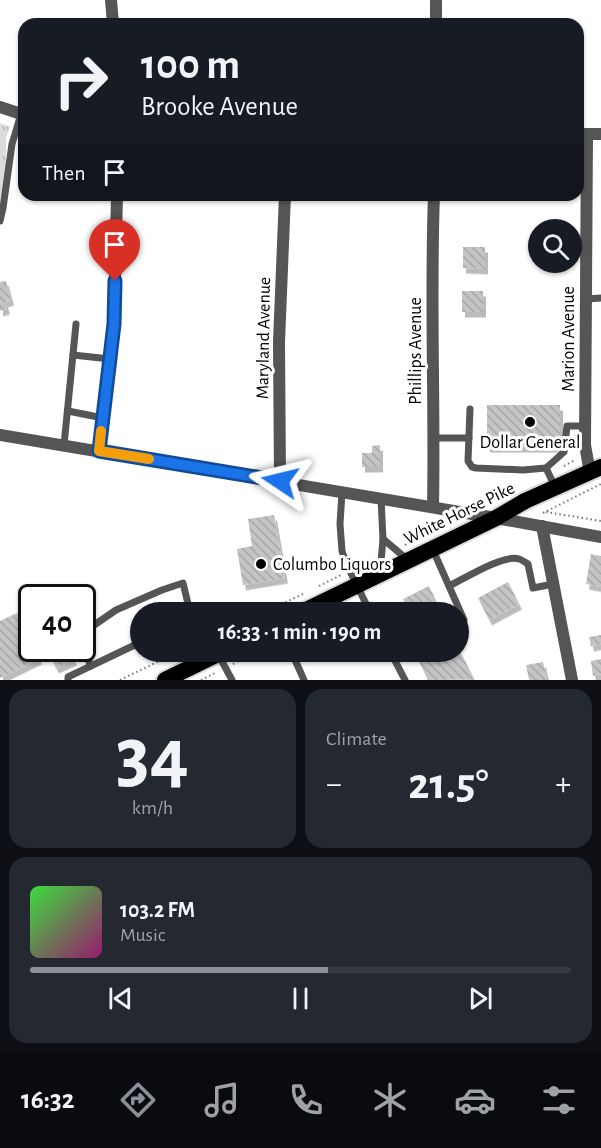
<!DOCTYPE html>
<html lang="en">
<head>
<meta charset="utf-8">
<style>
	body { margin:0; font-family:"Alegreya Sans",sans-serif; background:#242831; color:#f1f3f6; height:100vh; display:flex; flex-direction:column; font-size:22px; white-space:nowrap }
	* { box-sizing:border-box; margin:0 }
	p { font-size:20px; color:#9ea1a6 }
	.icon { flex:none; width:33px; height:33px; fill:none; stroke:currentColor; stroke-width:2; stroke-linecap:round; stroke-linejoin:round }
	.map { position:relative; height:680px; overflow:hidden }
	.panel { display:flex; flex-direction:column; gap:9px; padding:9px; background:#0d0f14; flex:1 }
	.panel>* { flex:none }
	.banner { position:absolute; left:18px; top:18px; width:566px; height:183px; border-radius:18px; box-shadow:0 2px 4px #0004; background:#171b24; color:#f1f3f6; overflow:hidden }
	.controls { position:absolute; left:528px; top:219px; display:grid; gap:12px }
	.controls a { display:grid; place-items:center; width:54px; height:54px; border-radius:50%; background:#171b24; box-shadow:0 2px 4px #0004; font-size:30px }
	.speed { position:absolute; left:18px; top:584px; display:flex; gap:12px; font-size:30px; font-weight:700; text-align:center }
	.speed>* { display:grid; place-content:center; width:78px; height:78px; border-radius:50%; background:#171b24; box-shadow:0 2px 4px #0004; line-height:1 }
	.speed .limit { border:3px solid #111; border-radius:9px; background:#fff; color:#111 }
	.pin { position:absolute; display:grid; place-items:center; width:51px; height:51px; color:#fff; margin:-62px -26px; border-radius:50% 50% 50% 0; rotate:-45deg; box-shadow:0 0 6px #0007 }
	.pin .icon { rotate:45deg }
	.me { position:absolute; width:66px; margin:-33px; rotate:280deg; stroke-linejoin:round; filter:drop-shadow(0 0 4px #0008) }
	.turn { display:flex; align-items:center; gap:21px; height:126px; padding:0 24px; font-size:27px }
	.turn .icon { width:78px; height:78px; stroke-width:2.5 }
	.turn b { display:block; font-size:42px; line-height:51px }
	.then { display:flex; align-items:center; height:57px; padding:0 24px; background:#0003; gap:12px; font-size:22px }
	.big { font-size:45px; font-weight:700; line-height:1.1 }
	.panel .widget { flex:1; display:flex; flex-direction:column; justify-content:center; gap:9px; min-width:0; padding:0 21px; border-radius:18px; background:#242831 }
	.panel .dial { align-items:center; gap:0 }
	.dial b { font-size:78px; line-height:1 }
	.song { display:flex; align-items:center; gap:18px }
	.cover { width:72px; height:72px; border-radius:9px; background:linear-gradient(135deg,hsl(120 70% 55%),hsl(320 70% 35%)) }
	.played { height:6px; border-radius:3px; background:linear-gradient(90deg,#8c9099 55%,#363941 55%) }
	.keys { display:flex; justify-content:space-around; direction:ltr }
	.heat { display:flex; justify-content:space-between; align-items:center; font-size:33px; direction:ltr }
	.panel .tiles { flex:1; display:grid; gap:9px; grid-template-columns:1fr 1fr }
	.widget:last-child { grid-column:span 2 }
	.trip { position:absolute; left:130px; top:602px; width:339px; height:60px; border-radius:30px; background:#171b24; box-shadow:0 2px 4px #0004; font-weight:700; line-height:60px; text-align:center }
	.menu { display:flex; height:96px; justify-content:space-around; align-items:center; background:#090b0e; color:#9ea1a6 }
	.menu .icon { width:42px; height:42px }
	.menu .on { color:#8c9099 }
	.menu b { font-size:27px; color:#f1f3f6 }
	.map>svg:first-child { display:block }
	.grass { fill:url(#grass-tufts) }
	.building { fill:url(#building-back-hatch); filter:url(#shadow) }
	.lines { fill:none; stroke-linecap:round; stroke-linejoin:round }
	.trunk-casing { stroke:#dbdbdb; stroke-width:20 }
	.path { stroke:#777; stroke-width:2; stroke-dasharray:1.5 3; stroke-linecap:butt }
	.service { stroke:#555; stroke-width:7 }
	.minor { stroke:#555; stroke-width:12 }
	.tertiary { stroke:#555; stroke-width:12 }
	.trunk { stroke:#000; stroke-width:16 }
	.route-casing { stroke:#114b97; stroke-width:15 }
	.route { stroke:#1a73e8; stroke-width:10 }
	.slow { stroke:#f59e0b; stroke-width:10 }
	.poi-dot { fill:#000; stroke:#fff; stroke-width:2 }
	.labels { text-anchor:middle; stroke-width:6; stroke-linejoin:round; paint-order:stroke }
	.street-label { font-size:18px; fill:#000; stroke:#fff }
	.poi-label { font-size:18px; fill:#000; stroke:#fff }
</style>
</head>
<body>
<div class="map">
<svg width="601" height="680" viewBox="0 0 601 680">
	<defs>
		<pattern id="grass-tufts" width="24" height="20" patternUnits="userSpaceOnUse" patternTransform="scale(1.5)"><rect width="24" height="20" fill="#dcdcdc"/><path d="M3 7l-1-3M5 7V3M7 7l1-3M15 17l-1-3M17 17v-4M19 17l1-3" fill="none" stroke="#bbb"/></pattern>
		<pattern id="building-back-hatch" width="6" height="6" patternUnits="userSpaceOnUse" patternTransform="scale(1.5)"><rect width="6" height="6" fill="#c4c4c4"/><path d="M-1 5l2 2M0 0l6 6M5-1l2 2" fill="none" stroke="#a7a7a7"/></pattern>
		<filter id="shadow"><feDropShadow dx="3" dy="5.5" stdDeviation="0" flood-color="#0004"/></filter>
	</defs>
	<rect width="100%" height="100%" fill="#fff"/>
	<path class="grass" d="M 0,123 L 10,127 L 6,138 L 6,167 L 0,202 Z"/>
	<g class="building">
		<path d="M 463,247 L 485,247 L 485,269 L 463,268 Z"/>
		<path d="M 6,281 L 11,300 L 5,302 L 7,309 L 0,311 L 0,282 Z"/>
		<rect x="462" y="291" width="21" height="21"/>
		<rect x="487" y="405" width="73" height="42"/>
		<path d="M 380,445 L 380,467 L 362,467 L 362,453 L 372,453 L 372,446 Z"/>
		<path d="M 274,515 L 285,578 L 243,585 L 237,549 L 252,546 L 248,519 Z"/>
		<path d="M 591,554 L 601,556 L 601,587 L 586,584 Z"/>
		<path d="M 508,582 L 519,604 L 489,620 L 478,598 Z"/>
		<path d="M 429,586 L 441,612 L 409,612 L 403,599 Z"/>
		<path d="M 32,597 L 32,618 L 24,601 Z"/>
		<path d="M 17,613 L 32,644 L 32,648 L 34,648 L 39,659 L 0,678 L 0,621 Z"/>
		<path d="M 601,635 L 601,644 L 591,646 L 589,637 Z"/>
		<path d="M 46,648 L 68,648 L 74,660 L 56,668 Z"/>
		<path d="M 414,651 L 460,651 L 474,679 L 428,680 Z"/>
		<path d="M 601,659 L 601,674 L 593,676 L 591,661 Z"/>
		<path d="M 543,662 L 547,680 L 529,680 L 526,665 Z"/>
	</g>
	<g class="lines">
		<g class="trunk-casing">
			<g id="trunk">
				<path d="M 302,612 L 496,518 L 525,501 L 601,467"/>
				<path d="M 165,680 L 224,651"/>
			</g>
		</g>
		<g class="path">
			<path d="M 564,466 L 575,460"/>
			<path d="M 546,512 L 601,521"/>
			<path d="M 543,513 L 601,484"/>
			<path d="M 405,545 L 445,523"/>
			<path d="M 359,566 L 373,559"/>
			<path d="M 319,586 L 341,575"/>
			<path d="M 265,612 L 303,594"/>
			<path d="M 233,664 L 257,651"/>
			<path d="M 120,680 L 180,651"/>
			<path d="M 201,680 L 215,673"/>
		</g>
		<g class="service">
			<path d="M 0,221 L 3,208 L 12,144 L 21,114"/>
			<path d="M 586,299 L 601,298"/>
			<path d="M 73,355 L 110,359"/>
			<path d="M 470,409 L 468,461 L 472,467 L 476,468 L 523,470 L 546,468 L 564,452 L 567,426 L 585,426"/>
			<path d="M 68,411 L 103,418"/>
			<path d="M 434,438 L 469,438"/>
			<path d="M 64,445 L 76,324"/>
			<path d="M 546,468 L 555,487"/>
			<path d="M 342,492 L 340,524 L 342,551 L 346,563 L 370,612"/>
			<path d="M 381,498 L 383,539"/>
			<path d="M 433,550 L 464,620"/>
			<path d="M 380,573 L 383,539 L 408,560"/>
			<path d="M 449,586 C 464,579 503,554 519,559 C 522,560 525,562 528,564 L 533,588 L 553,584"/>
			<path d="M 82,632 L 87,630 L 116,610 L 162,590 L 183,583 L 190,612"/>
			<path d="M 82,646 L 91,666"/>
			<path d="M 291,651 L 304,680"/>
			<path d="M 390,651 L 405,680"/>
			<path d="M 218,654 L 232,680"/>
			<path d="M 68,680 L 68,677 L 141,642"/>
		</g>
		<g class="minor">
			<path d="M 111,0 L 113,24"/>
			<path d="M 436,0 L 436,24"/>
			<path d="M 0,107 L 24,115"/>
			<path d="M 578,134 L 601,134"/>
			<path d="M 587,134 L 585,445 L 590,473"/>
			<path d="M 99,451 L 114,324 L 117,195"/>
			<path d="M 280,481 L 279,342 L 285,195"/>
			<path d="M 433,507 C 435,403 430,299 434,195"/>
			<path d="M 542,526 L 572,680"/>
		</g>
		<path class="tertiary" d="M 0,435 L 496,518 L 601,537"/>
		<use href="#trunk" class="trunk"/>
	</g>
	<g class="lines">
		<g class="route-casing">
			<path id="route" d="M 115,281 L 114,324 L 99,451 L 280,481"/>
		</g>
		<use href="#route" class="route"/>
		<path class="slow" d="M 101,431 L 99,451 L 149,459"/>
	</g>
	<g class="poi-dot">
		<circle cx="530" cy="422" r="6"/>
		<circle cx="261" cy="564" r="6"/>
	</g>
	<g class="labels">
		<g class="street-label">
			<text transform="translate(263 338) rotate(-89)" y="6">Maryland Avenue</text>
			<text transform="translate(568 339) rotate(-90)" y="6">Marion Avenue</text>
			<text transform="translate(415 351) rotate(-90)" y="6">Phillips Avenue</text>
			<text transform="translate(459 513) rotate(-26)" y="6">White Horse Pike</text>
		</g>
		<g class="poi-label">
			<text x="530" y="448">Dollar General</text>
			<text x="273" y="570" text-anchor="start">Columbo Liquors</text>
		</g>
	</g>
</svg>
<div class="controls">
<a><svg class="icon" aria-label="search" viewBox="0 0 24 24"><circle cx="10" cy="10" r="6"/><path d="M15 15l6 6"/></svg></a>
</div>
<div class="speed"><div class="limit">40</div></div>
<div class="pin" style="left:115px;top:281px;background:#d93025"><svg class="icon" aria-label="arrive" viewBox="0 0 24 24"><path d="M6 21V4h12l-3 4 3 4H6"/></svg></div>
<svg class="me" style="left:280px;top:481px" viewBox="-20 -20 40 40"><path d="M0-17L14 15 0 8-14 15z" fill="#1a73e8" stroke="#fff" stroke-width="4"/></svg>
<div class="trip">16:33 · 1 min · 190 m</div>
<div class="banner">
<div class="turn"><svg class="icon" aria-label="right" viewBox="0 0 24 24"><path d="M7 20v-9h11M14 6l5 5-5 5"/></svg><div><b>100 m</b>Brooke Avenue</div></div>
<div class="then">Then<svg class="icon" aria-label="arrive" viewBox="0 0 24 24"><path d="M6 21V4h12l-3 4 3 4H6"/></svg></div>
</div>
</div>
<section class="panel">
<div class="tiles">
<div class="widget dial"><b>34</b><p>km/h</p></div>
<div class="widget"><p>Climate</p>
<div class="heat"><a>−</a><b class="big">21.5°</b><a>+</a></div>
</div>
<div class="widget">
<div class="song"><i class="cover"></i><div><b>103.2 FM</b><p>Music</p></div></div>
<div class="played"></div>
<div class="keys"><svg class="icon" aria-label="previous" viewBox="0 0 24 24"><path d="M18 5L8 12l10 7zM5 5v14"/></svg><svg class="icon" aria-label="pause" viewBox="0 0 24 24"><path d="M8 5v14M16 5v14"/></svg><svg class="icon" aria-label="next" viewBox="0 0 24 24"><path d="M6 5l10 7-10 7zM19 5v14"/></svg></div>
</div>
</div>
</section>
<nav class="menu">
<b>16:32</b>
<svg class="icon on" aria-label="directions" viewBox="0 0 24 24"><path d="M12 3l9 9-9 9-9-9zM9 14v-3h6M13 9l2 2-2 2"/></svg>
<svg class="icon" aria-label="music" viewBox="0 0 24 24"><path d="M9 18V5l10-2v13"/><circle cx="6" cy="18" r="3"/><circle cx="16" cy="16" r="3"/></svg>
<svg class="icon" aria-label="phone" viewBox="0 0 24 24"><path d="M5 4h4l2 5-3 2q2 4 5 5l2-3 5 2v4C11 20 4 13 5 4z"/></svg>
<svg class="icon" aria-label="climate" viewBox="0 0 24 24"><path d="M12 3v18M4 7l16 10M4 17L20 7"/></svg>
<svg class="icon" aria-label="car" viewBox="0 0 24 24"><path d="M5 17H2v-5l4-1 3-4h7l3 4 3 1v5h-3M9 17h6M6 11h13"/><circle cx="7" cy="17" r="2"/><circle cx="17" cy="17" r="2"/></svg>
<svg class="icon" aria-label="filters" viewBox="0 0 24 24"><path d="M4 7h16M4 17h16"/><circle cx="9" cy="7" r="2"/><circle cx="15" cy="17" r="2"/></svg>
</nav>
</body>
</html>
